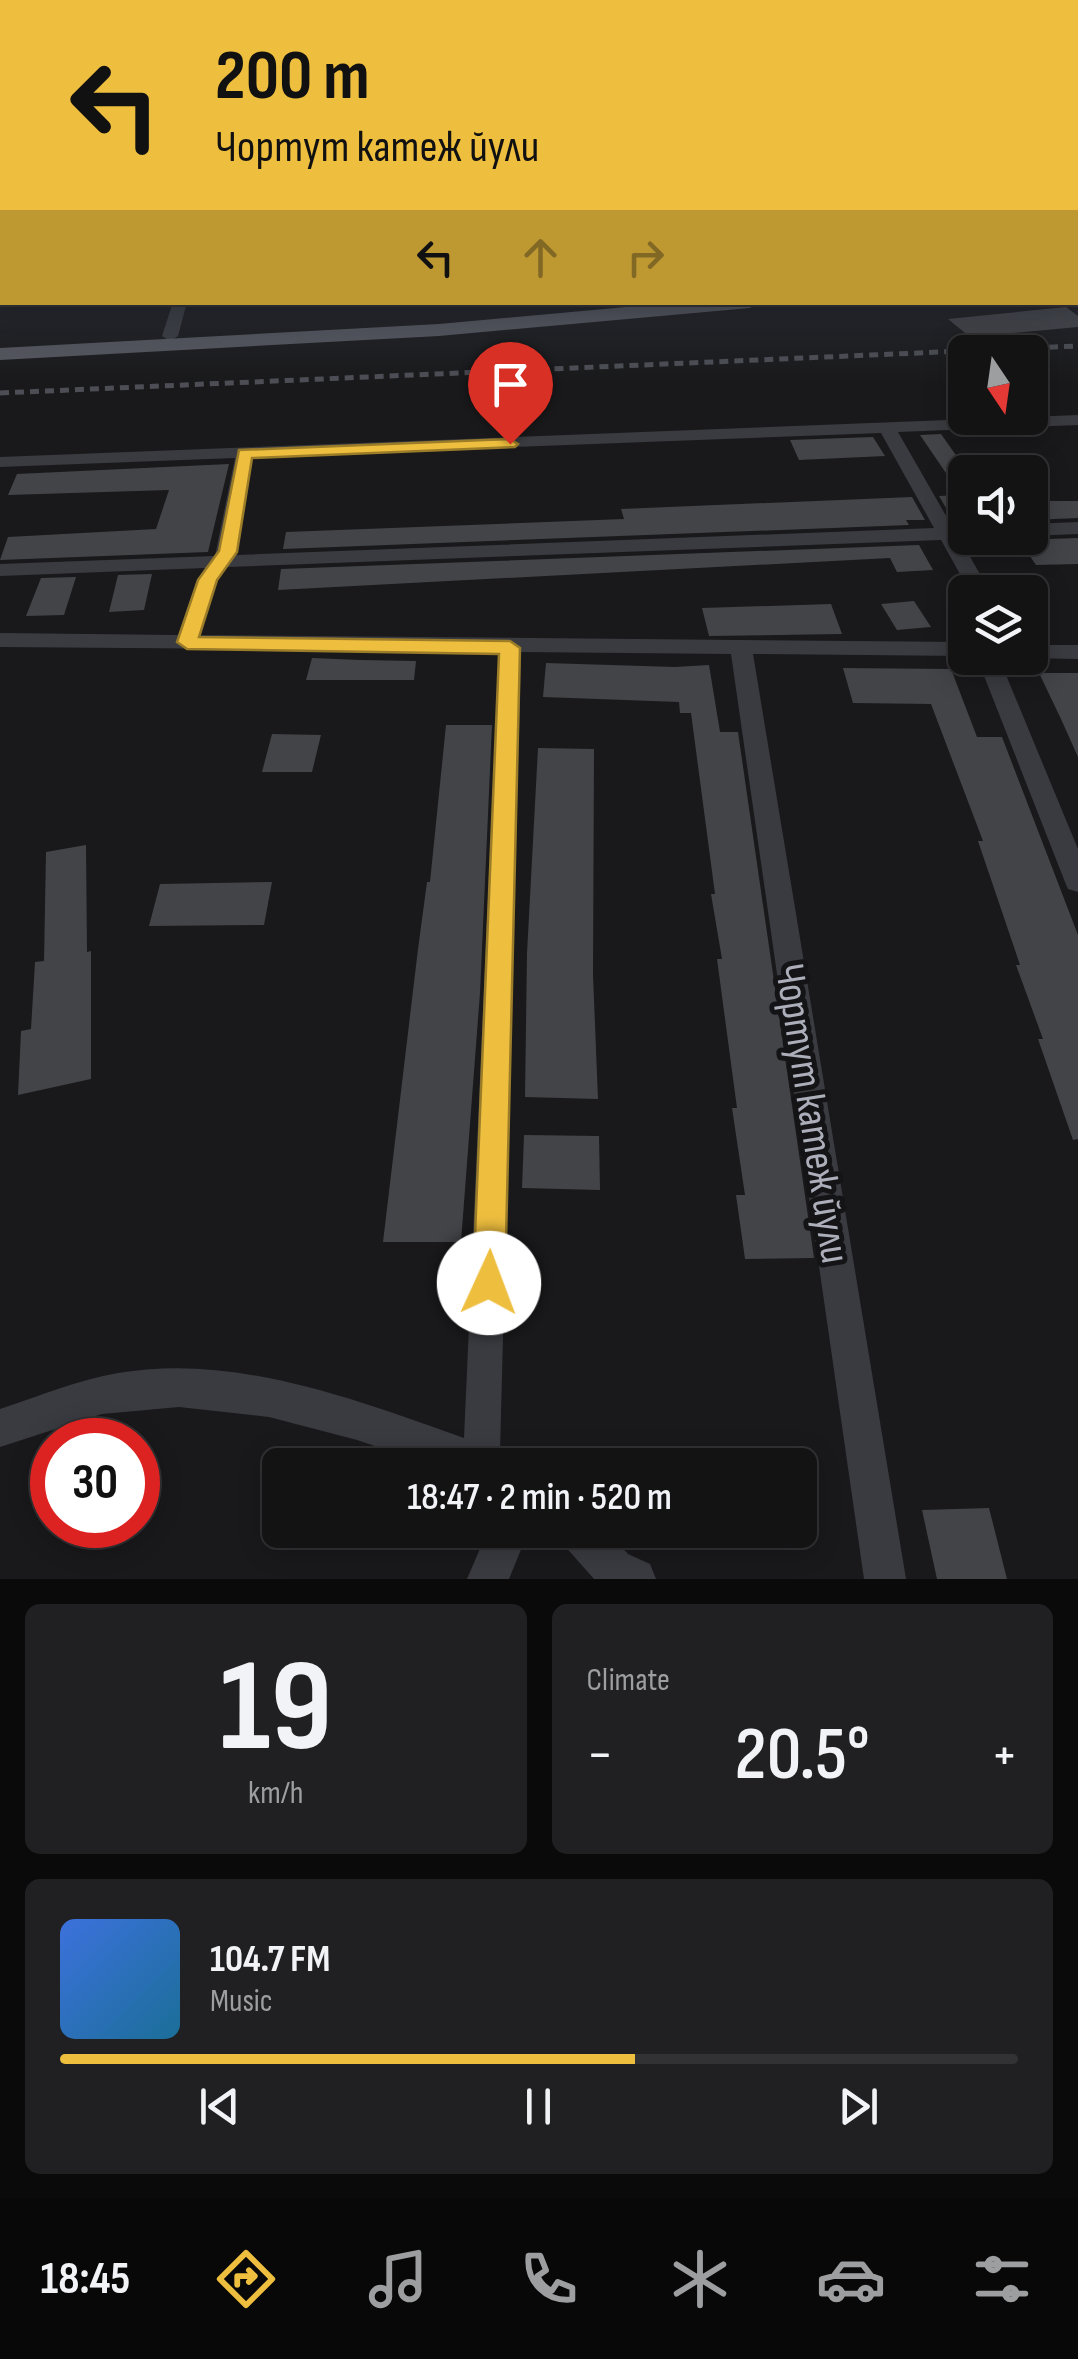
<!DOCTYPE html>
<html lang="en">
<head>
<meta charset="utf-8">
<style>
	body { margin:0; font-family:"Sofia Sans Condensed",sans-serif; background:#202022; color:#f1f3f6; height:100vh; display:flex; flex-direction:column; font-size:38px; white-space:nowrap }
	* { box-sizing:border-box; margin:0 }
	p { font-size:32px; color:#9d9ea0 }
	.icon { flex:none; width:55px; height:55px; fill:none; stroke:currentColor; stroke-width:2; stroke-linecap:round; stroke-linejoin:round }
	.map { position:relative; height:1579px; overflow:hidden }
	.drawer { display:flex; flex-direction:column; gap:25px; padding:25px; background:#0a0a0b; flex:1 }
	.drawer>* { flex:none }
	.banner { position:absolute; left:0px; top:0px; width:1080px; height:305px; box-shadow:0 5px 25px #0003,0 0 0 2px #323234; background:#eebe3e; color:#111; overflow:hidden }
	.needle { width:65px; rotate:167deg }
	.tools { position:absolute; left:948px; top:335px; display:grid; gap:20px }
	.tools a { display:grid; place-items:center; width:100px; height:100px; border-radius:15px; background:#131314; box-shadow:0 5px 25px #0003,0 0 0 2px #323234; font-size:50px }
	.speed { position:absolute; left:30px; top:1418px; display:flex; gap:20px; font-size:50px; font-weight:700; text-align:center }
	.speed>* { display:grid; place-content:center; width:130px; height:130px; border-radius:50%; background:#131314; box-shadow:0 5px 25px #0003,0 0 0 2px #323234; line-height:1 }
	.speed .limit { border:15px solid #d22; background:#fff; color:#111 }
	.pin { position:absolute; display:grid; place-items:center; width:85px; height:85px; color:#fff; margin:-102px -42px; border-radius:50% 50% 50% 0; rotate:-45deg; box-shadow:0 0 10px #0007 }
	.pin .icon { rotate:45deg }
	.me { position:absolute; width:110px; margin:-55px; rotate:2deg; stroke-linejoin:round; filter:drop-shadow(0 0 8px #0008) }
	.turn { display:flex; align-items:center; gap:35px; height:210px; padding:0 50px; font-size:45px }
	.turn .icon { width:130px; height:130px; stroke-width:2.5 }
	.turn b { display:block; font-size:70px; line-height:85px }
	.lanes { display:flex; align-items:center; height:95px; padding:0 50px; background:#0003; justify-content:center; gap:50px; direction:ltr }
	.lanes .off { opacity:.35 }
	.big { font-size:75px; font-weight:600; line-height:1.1 }
	.drawer .widget { flex:1; display:flex; flex-direction:column; justify-content:center; gap:15px; min-width:0; padding:0 35px; border-radius:15px; background:#202022 }
	.drawer .dial { align-items:center; gap:0 }
	.dial b { font-size:130px; line-height:1 }
	.song { display:flex; align-items:center; gap:30px }
	.cover { width:120px; height:120px; border-radius:15px; background:linear-gradient(135deg,hsl(220 70% 55%),hsl(200 70% 35%)) }
	.played { height:10px; border-radius:5px; background:linear-gradient(90deg,#eebe3e 60%,#323234 60%) }
	.keys { display:flex; justify-content:space-around; direction:ltr }
	.heat { display:flex; justify-content:space-between; align-items:center; font-size:55px; direction:ltr }
	.drawer .tiles { flex:1; display:grid; gap:25px; grid-template-columns:1fr 1fr }
	.widget:last-child { grid-column:span 2 }
	.trip { position:absolute; left:262px; top:1448px; width:555px; height:100px; border-radius:15px; background:#131314; box-shadow:0 5px 25px #0003,0 0 0 2px #323234; font-weight:600; line-height:100px; text-align:center }
	.menu { display:flex; height:160px; justify-content:space-around; align-items:center; background:#080808; color:#9d9ea0 }
	.menu .icon { width:70px; height:70px }
	.menu .selected { color:#eebe3e }
	.menu b { font-size:45px; color:#f1f3f6 }
	.map>svg:first-child { display:block }
	.building { fill:#434448 }
	.lines { fill:none; stroke-linecap:round; stroke-linejoin:round }
	.minor { fill:#3a3b40; fill-rule:evenodd }
	.major { fill:#56575f; fill-rule:evenodd }
	.rail { stroke:#4d4e55; stroke-width:5; stroke-dasharray:9 6; stroke-linecap:butt }
	.route { fill:#eebe3e; stroke:#9b7c28; stroke-width:2.5 }
	.labels { text-anchor:middle; stroke-width:10; stroke-linejoin:round; paint-order:stroke }
	.near-street-label { font-size:42px; fill:#acafba; stroke:#141416 }
</style>
</head>
<body>
<div class="map">
<svg width="1078" height="1579" viewBox="0 0 1078 1579">
	<rect width="100%" height="100%" fill="#19191b"/>
	<g class="building">
		<path d="M 1066,307 L 1078,316 L 1078,327 L 970,337 L 948,319 Z"/>
		<path d="M 941,434 L 965,468 L 965,518 L 952,518 L 939,496 L 961,495 L 920,435 Z"/>
		<path d="M 873,437 L 885,456 L 799,460 L 790,440 Z"/>
		<path d="M 229,464 L 208,552 L 0,560 L 8,537 L 156,529 L 169,490 L 8,495 L 17,474 Z"/>
		<path d="M 912,497 L 925,520 L 906,520 L 909,525 L 283,549 L 286,532 L 624,519 L 621,509 Z"/>
		<path d="M 1045,501 L 1078,501 L 1078,518 L 1030,520 L 1030,502 Z"/>
		<path d="M 1078,538 L 1078,564 L 1036,565 L 1019,540 Z"/>
		<path d="M 919,545 L 933,570 L 897,572 L 890,558 L 278,590 L 281,569 Z"/>
		<path d="M 152,574 L 144,610 L 109,612 L 118,575 Z"/>
		<path d="M 76,577 L 64,615 L 26,616 L 41,578 Z"/>
		<path d="M 914,601 L 931,627 L 897,630 L 881,604 Z"/>
		<path d="M 831,604 L 842,634 L 709,636 L 702,608 Z"/>
		<path d="M 312,658 L 360,660 L 416,661 L 414,680 L 306,680 Z"/>
		<path d="M 546,663 L 675,667 L 709,665 L 720,732 L 738,732 L 814,1258 L 745,1259 L 736,1195 L 745,1195 L 732,1108 L 737,1108 L 717,959 L 722,959 L 711,894 L 715,894 L 691,713 L 680,713 L 679,702 L 543,697 Z"/>
		<path d="M 843,668 L 951,669 L 977,737 L 1002,737 L 1078,935 L 1078,1139 L 1073,1140 L 1038,1039 L 1043,1039 L 1016,965 L 1020,965 L 978,841 L 983,841 L 931,704 L 853,703 Z"/>
		<path d="M 1039,673 L 1078,673 L 1078,757 L 1061,719 Z"/>
		<path d="M 446,725 L 492,725 L 480,993 L 461,1242 L 383,1242 L 418,949 L 427,882 L 430,882 Z"/>
		<path d="M 272,734 L 321,735 L 312,772 L 262,772 Z"/>
		<path d="M 538,748 L 594,749 L 593,975 L 598,1099 L 525,1097 L 527,953 Z"/>
		<path d="M 86,845 L 87,952 L 91,951 L 91,1079 L 18,1095 L 21,1031 L 31,1029 L 35,962 L 44,961 L 46,852 Z"/>
		<path d="M 272,882 L 264,925 L 149,926 L 160,884 Z"/>
		<path d="M 524,1135 L 599,1136 L 600,1190 L 522,1188 Z"/>
		<path d="M 989,1508 L 1007,1579 L 937,1579 L 922,1510 Z"/>
	</g>
	<g class="lines">
		<g class="minor">
			<rect x="0" y="192" width="2" height="8"/>
			<rect x="0" y="235" width="2" height="8"/>
			<path d="M 173,302 L 187,302 L 178,336 L 170,341 L 162,336 Z"/>
			<path d="M 1078,415 L 1078,425 L 898,432 L 953,528 L 965,527 L 965,538 L 970,538 L 960,539 L 990,592 L 970,592 L 941,540 L 227,567 L 217,580 L 200,635 L 965,642 L 965,656 L 753,654 L 906,1579 L 864,1579 L 731,654 L 521,652 L 500,1452 L 506,1465 L 431,1465 L 357,1440 L 269,1417 L 179,1407 L 102,1414 L 0,1447 L 0,1409 C 39,1396 78,1380 118,1373 C 235,1353 356,1400 464,1438 L 499,651 L 0,647 L 0,633 L 178,635 L 197,580 L 205,568 L 0,576 L 0,564 L 215,556 L 235,458 L 0,467 L 0,457 ZM 881,433 L 934,528 L 236,555 L 253,457 Z"/>
			<path d="M 1078,522 L 1078,534 L 1030,536 L 1030,524 Z"/>
			<path d="M 1030,645 L 1078,645 L 1078,659 L 1025,658 L 1030,658 Z"/>
			<path d="M 977,658 L 999,658 L 1078,849 L 1078,892 L 1068,889 L 1065,882 Z"/>
			<path d="M 488,1530 L 529,1530 L 509,1579 L 467,1579 Z"/>
			<path d="M 557,1530 L 605,1530 L 628,1554 L 650,1564 L 656,1579 L 594,1579 L 563,1544 Z"/>
		</g>
		<path class="major" d="M 681,302 L 759,302 L 750,308 L 439,336 L 0,360 L 0,348 L 439,324 Z"/>
		<path class="rail" d="M 0,393 L 1078,346"/>
	</g>
	<linearGradient id="sky" x2="0" y2="1"><stop stop-color="#0e0e0f"/><stop offset="0.42" stop-color="#383e4a"/><stop offset="1" stop-color="#383e4a" stop-opacity="0"/></linearGradient>
	<rect width="1078" height="384" fill="url(#sky)"/>
	<path class="route" d="M 510,439 L 518,444 L 515,447 L 252,458 L 237,552 L 217,580 L 199,637 L 510,641 L 520,648 L 505,1283 L 500,1294 L 489,1299 L 477,1294 L 473,1283 L 499,654 L 187,649 L 177,642 L 198,580 L 219,551 L 239,450 Z"/>
	<g class="labels">
		<g class="near-street-label">
			<text transform="translate(814 1113) rotate(81)" y="15">Чортут катеж йули</text>
		</g>
	</g>
</svg>
<div class="tools">
<a><svg class="needle" viewBox="-14 -14 28 28"><path d="M0-13l5 13h-10z" fill="#e53935"/><path d="M0 13l5-13h-10z" fill="#9d9ea0"/></svg></a>
<a><svg class="icon" aria-label="sound" viewBox="0 0 24 24"><path d="M4 9h4l5-4v14l-5-4H4zM17 9q2 3 0 6"/></svg></a>
<a><svg class="icon" aria-label="layers" viewBox="0 0 24 24"><path d="M12 4l9 5-9 5-9-5zM3 14l9 5 9-5"/></svg></a>
</div>
<div class="speed"><div class="limit">30</div></div>
<div class="pin" style="left:510px;top:444px;background:#d93025"><svg class="icon" aria-label="arrive" viewBox="0 0 24 24"><path d="M6 21V4h12l-3 4 3 4H6"/></svg></div>
<svg class="me" style="left:489px;top:1283px" viewBox="-20 -20 40 40"><circle r="19" fill="#fff"/><path d="M0-13L10 11 0 6-10 11z" fill="#eebe3e"/></svg>
<div class="trip">18:47 · 2 min · 520 m</div>
<div class="banner">
<div class="turn"><svg class="icon" aria-label="left" viewBox="0 0 24 24"><path d="M17 20v-9H6M10 6l-5 5 5 5"/></svg><div><b>200 m</b>Чортут катеж йули</div></div>
<div class="lanes"><svg class="icon" aria-label="left" viewBox="0 0 24 24"><path d="M17 20v-9H6M10 6l-5 5 5 5"/></svg><svg class="icon off" aria-label="ahead" viewBox="0 0 24 24"><path d="M12 20V5M6 11l6-6 6 6"/></svg><svg class="icon off" aria-label="right" viewBox="0 0 24 24"><path d="M7 20v-9h11M14 6l5 5-5 5"/></svg></div>
</div>
</div>
<section class="drawer">
<div class="tiles">
<div class="widget dial"><b>19</b><p>km/h</p></div>
<div class="widget"><p>Climate</p>
<div class="heat"><a>−</a><b class="big">20.5°</b><a>+</a></div>
</div>
<div class="widget">
<div class="song"><i class="cover"></i><div><b>104.7 FM</b><p>Music</p></div></div>
<div class="played"></div>
<div class="keys"><svg class="icon" aria-label="previous" viewBox="0 0 24 24"><path d="M18 5L8 12l10 7zM5 5v14"/></svg><svg class="icon" aria-label="pause" viewBox="0 0 24 24"><path d="M8 5v14M16 5v14"/></svg><svg class="icon" aria-label="next" viewBox="0 0 24 24"><path d="M6 5l10 7-10 7zM19 5v14"/></svg></div>
</div>
</div>
</section>
<nav class="menu">
<b>18:45</b>
<svg class="icon selected" aria-label="directions" viewBox="0 0 24 24"><path d="M12 3l9 9-9 9-9-9zM9 14v-3h6M13 9l2 2-2 2"/></svg>
<svg class="icon" aria-label="music" viewBox="0 0 24 24"><path d="M9 18V5l10-2v13"/><circle cx="6" cy="18" r="3"/><circle cx="16" cy="16" r="3"/></svg>
<svg class="icon" aria-label="phone" viewBox="0 0 24 24"><path d="M5 4h4l2 5-3 2q2 4 5 5l2-3 5 2v4C11 20 4 13 5 4z"/></svg>
<svg class="icon" aria-label="climate" viewBox="0 0 24 24"><path d="M12 3v18M4 7l16 10M4 17L20 7"/></svg>
<svg class="icon" aria-label="car" viewBox="0 0 24 24"><path d="M5 17H2v-5l4-1 3-4h7l3 4 3 1v5h-3M9 17h6M6 11h13"/><circle cx="7" cy="17" r="2"/><circle cx="17" cy="17" r="2"/></svg>
<svg class="icon" aria-label="filters" viewBox="0 0 24 24"><path d="M4 7h16M4 17h16"/><circle cx="9" cy="7" r="2"/><circle cx="15" cy="17" r="2"/></svg>
</nav>
</body>
</html>
